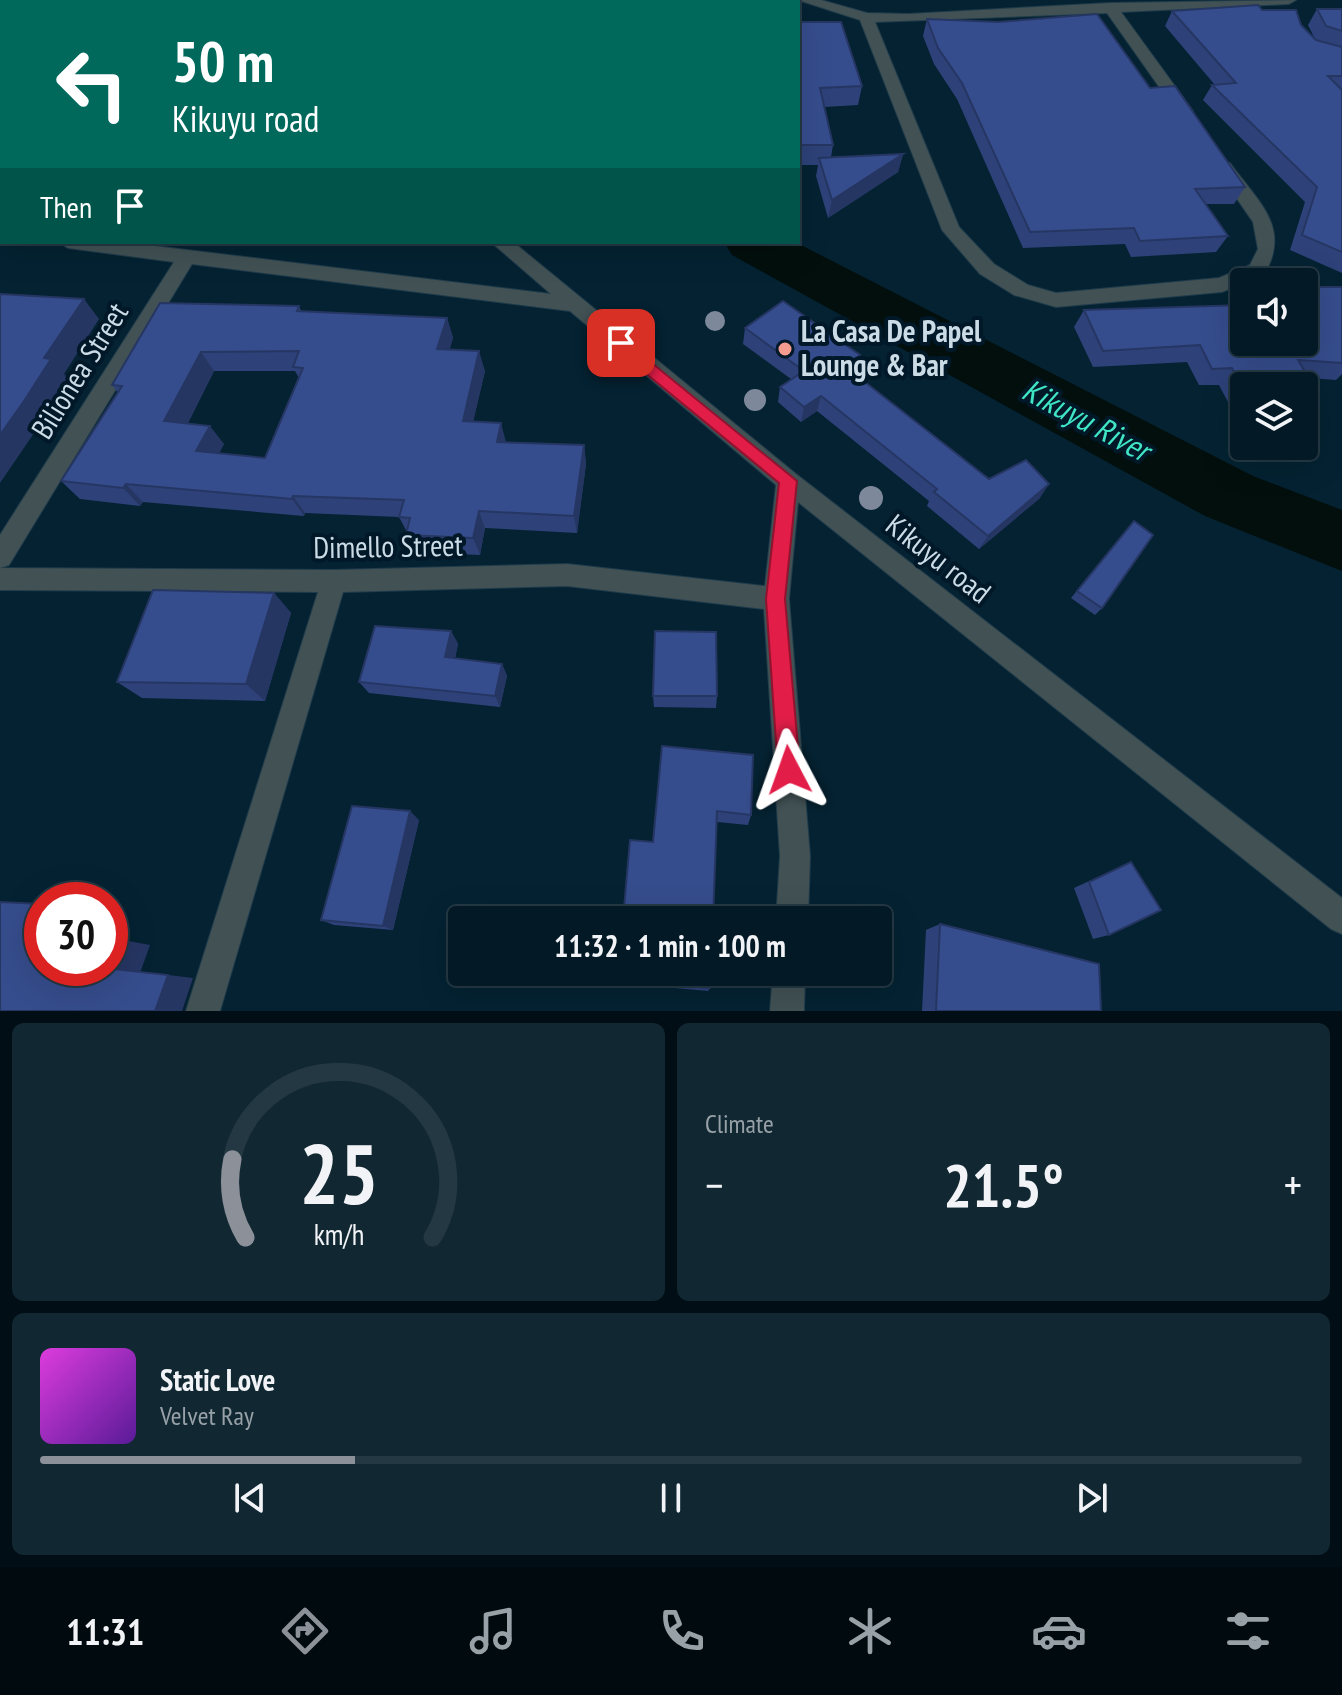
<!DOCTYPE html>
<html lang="en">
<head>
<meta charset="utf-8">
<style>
	body { margin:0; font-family:"PT Sans Narrow",sans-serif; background:#112732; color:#f1f3f6; height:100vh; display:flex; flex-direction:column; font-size:30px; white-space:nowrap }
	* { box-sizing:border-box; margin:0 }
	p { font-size:26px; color:#97a1a7 }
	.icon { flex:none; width:44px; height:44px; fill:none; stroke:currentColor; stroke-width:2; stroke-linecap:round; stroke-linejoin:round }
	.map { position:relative; height:1011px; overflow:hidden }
	.drawer { display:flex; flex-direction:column; gap:12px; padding:12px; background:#020e15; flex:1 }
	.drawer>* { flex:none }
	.hud { position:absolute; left:0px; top:0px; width:800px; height:244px; box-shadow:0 8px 32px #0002,0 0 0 2px #243843; background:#00695c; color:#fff; overflow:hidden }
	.buttons { position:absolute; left:1230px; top:268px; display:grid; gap:16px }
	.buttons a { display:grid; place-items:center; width:88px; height:88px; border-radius:8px; background:#031a26; box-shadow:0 8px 32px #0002,0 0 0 2px #243843; font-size:40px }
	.speed { position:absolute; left:24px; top:882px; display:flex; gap:16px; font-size:40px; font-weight:700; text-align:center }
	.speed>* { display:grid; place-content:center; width:104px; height:104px; border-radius:50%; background:#031a26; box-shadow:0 8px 32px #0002,0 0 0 2px #243843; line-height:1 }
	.speed .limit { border:12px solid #d22; background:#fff; color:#111 }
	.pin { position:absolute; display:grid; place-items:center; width:68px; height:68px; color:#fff; margin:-34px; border-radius:16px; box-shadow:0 4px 12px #0006 }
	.me { position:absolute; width:88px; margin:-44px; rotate:356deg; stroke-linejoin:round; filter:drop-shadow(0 0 6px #0008) }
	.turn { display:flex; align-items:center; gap:28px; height:168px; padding:0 40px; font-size:36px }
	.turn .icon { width:104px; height:104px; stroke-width:2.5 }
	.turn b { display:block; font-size:56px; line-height:68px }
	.then { display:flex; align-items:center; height:76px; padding:0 40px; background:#0003; gap:16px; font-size:30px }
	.big { font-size:60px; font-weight:700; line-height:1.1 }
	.drawer .card { flex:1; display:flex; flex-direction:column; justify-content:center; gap:12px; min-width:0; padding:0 28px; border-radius:12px; background:#112732 }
	.drawer .dial { align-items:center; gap:0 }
	.dial svg { height:208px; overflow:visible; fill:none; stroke:#243843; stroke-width:7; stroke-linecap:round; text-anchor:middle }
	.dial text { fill:#f1f3f6; stroke:none }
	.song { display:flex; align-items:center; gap:24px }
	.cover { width:96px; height:96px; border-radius:12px; background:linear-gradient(135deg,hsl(300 70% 55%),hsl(270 70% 35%)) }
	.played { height:8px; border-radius:4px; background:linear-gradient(90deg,#8c9099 25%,#243843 25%) }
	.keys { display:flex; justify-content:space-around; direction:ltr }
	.heat { display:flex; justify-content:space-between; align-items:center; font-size:44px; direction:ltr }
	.drawer .tiles { flex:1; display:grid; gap:12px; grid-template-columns:1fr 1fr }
	.card:last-child { grid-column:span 2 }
	.trip { position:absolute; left:448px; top:906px; width:444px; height:80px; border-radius:8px; background:#031a26; box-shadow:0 8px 32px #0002,0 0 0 2px #243843; font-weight:700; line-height:80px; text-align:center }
	.menu { display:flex; height:128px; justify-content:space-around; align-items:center; background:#010a0f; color:#97a1a7 }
	.menu .icon { width:56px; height:56px }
	.menu .on { color:#8c9099 }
	.menu b { font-size:36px; color:#f1f3f6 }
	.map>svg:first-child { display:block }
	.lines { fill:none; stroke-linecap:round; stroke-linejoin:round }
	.river { fill:#030f0c; fill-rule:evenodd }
	.minor-casing { stroke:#203c4b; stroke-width:2 }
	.minor { fill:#415154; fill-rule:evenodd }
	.tree { fill:#7e889b }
	.wall { fill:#2e4279; fill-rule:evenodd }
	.shaded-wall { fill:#263663 }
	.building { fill:#364d8d; stroke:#263663; stroke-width:2; fill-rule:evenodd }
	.route { fill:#e11d48; stroke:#92132f; stroke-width:2 }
	.poi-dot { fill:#f59c91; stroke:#001828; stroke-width:3 }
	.labels { text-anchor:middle; stroke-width:8; stroke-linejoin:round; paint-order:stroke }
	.poi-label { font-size:30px; font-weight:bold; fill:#ccdce7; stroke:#001828; text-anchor:start }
	.street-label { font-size:30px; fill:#ccdce7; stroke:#001828 }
	.water-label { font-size:32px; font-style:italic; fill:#3fe5c5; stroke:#001828 }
</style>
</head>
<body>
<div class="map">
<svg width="1342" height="1011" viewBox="0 0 1342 1011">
	<rect width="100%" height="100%" fill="#042232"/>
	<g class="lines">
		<g class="river">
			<rect x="0" y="139" width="2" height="30"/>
			<path d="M 724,242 L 795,242 L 1253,476 L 1342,510 L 1342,571 L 1205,516 L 732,255 Z"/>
		</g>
		<g class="minor-casing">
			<g id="minor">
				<path d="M 200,0 L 216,0 L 217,2 L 201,2 Z"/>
				<path d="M 798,0 L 821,0 L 867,13 L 908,14 L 1110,3 L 1296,0 L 1289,4 L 1121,12 L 1193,111 L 1185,116 L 1179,115 L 1107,13 L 875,22 L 959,227 L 994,264 L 1028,285 L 1056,293 L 1219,278 L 1250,265 L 1258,249 L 1253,222 L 1215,167 L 1224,162 L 1230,163 C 1258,202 1292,227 1264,275 L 1222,292 L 1056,307 L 1014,295 L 980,274 L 942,230 L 860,20 Z"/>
				<rect x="0" y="227" width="2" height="12"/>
				<path d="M 58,242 L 121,242 L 551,294 L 491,242 L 513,242 L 796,474 L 1342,898 L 1342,934 L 1331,929 L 798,502 L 789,599 L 810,856 L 808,920 L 776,920 L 780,856 L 764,609 L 567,586 L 343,592 L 220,1011 L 186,1011 L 318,592 L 0,590 L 0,535 L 174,262 L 68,248 ZM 192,264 L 570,311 L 776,485 L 765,586 L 567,564 L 334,570 L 0,568 L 9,565 Z"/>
				<path d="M 773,972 L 805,972 L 804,1011 L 770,1011 Z"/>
			</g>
		</g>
		<use href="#minor" class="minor"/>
	</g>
	<g class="tree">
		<circle cx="715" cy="321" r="10"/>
		<circle cx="755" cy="400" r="11"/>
		<circle cx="871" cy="498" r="12"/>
	</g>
	<g class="wall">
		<path d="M 293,0 L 644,0 L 639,2 L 295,2 Z"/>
		<path d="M 1317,9 L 1342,9 L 1342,273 L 1290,250 L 1305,202 L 1203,100 L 1212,85 L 1215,85 L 1165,26 L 1172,11 L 1301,25 L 1315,39 L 1308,25 Z"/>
		<path d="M 927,19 L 1150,88 L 1245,187 L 1234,204 L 1206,204 L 1228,236 L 1216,252 L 1131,257 L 1125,244 L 1023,248 L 957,99 L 934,64 L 923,36 Z"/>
		<path d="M 798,22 L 862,86 L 858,105 L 824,107 L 833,145 L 831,157 L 903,154 L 898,172 L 828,218 L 816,176 L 818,165 L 798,165 Z"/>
		<path d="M 1342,287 L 1342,374 L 1336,380 L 1309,378 L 1313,385 L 1304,394 L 1304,386 L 1244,386 L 1244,402 L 1228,402 L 1219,385 L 1199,385 L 1187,362 L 1093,367 L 1074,327 L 1084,310 L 1244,342 Z"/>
		<path d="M 299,306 L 301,311 L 447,318 L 453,338 L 449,350 L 485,371 L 473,421 L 506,442 L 584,445 L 586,464 L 577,533 L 485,528 L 480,555 L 414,552 L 406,535 L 407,532 L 399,517 L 305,513 L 304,516 L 143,502 L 140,506 L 80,499 L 61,481 L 118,393 L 112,385 ZM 214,371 L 295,371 L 299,378 L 265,458 L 219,453 L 224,444 L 188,423 Z"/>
		<path d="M 745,328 L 856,370 L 854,373 L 989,479 L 1040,498 L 979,549 L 927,506 L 929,501 L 817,411 L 801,422 L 778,402 L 780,387 L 791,379 L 743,344 Z"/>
		<path d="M 1134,521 L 1102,608 L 1095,615 L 1071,598 Z"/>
		<path d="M 274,593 L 291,613 L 265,701 L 142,698 L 117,682 Z"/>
		<path d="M 451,631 L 458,644 L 455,659 L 502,664 L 507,676 L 500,707 L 369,693 L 359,682 Z"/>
		<path d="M 653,696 L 717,696 L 716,708 L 654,707 Z"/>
		<path d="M 662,746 L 751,815 L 748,825 L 717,822 L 653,842 Z"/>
		<path d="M 419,820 L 393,930 L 334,925 L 321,920 Z"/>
		<path d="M 1131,862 L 1109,935 L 1093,939 L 1074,888 Z"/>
		<path d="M 940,924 L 1101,1011 L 922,1011 L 926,930 Z"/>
		<path d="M 617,980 L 710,988 L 708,991 L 620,983 Z"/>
	</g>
	<g class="shaded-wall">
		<path d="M 605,0 L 644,0 L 639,2 L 600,2 Z"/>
		<path d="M 903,154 L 898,172 L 828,218 L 832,200 Z"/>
		<path d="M 84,299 L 99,319 L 64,374 L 68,378 L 43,420 L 0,483 L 0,435 L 44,358 Z"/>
		<path d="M 447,318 L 453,338 L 444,369 L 437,349 Z"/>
		<path d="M 479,351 L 485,371 L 469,440 L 463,421 Z"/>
		<path d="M 201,352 L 214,371 L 180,439 L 164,421 Z"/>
		<path d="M 860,355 L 856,370 L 843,383 L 847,368 Z"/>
		<path d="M 821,396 L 817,411 L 801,422 L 804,407 Z"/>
		<path d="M 501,423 L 506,442 L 502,460 L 497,442 Z"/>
		<path d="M 210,426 L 224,444 L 210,469 L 196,451 Z"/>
		<path d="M 584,445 L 586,464 L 577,533 L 574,516 Z"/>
		<path d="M 126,484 L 143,502 L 140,506 L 123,488 Z"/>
		<path d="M 1049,484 L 1040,498 L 979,549 L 988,536 Z"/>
		<path d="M 293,496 L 305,513 L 304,516 L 292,499 Z"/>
		<path d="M 479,511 L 485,528 L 480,555 L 473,538 Z"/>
		<path d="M 274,593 L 291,613 L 265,701 L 246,684 Z"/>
		<path d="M 451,631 L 458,644 L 452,670 L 445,657 Z"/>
		<path d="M 502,664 L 507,676 L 500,707 L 495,696 Z"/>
		<path d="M 410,811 L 419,820 L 393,930 L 383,926 Z"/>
		<path d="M 123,940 L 150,945 L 140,973 L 113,969 Z"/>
		<path d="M 168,975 L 193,978 L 182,1011 L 155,1011 Z"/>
	</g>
	<g class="building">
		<path d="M 0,0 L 56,0 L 57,2 L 63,0 L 90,0 L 92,2 L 2,2 L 2,27 L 0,24 Z"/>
		<path d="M 311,0 L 605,0 L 600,2 L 314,2 Z"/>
		<path d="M 1258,5 L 1262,10 L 1296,10 L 1301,25 L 1316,40 L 1342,47 L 1342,76 L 1328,76 L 1342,90 L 1342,252 L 1302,235 L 1317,187 L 1212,85 L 1236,83 L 1172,11 Z"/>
		<path d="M 1317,9 L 1342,9 L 1342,31 L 1326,26 Z"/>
		<path d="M 1097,14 L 1150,88 L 1175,86 L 1245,187 L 1195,189 L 1228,236 L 1140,241 L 1134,228 L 1030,232 L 962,83 L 938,48 L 927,19 L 998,22 Z"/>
		<path d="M 798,22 L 841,22 L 862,86 L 820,88 L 833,145 L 798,145 Z"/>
		<path d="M 903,154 L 832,200 L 819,158 Z"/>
		<path d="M 1304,287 L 1342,287 L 1342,363 L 1298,360 L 1313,385 L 1242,387 L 1232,368 L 1212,369 L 1200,345 L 1103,351 L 1084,310 L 1244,305 L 1244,342 L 1304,342 Z"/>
		<path d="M 0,294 L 84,299 L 44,358 L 51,359 L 24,401 L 0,435 Z"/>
		<path d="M 783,301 L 860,355 L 847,368 L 989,479 L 1026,460 L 1049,484 L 988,536 L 934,492 L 937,489 L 821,396 L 804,407 L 780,387 L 804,371 L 745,328 Z"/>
		<path d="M 160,303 L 299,306 L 297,311 L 447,318 L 437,349 L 479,351 L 463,421 L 501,423 L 497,442 L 584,445 L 574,516 L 479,511 L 473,538 L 406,535 L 410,518 L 399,517 L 404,500 L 293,496 L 292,499 L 126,484 L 123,488 L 61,481 L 122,386 L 112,385 ZM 299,351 L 293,367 L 303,368 L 265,458 L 196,451 L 210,426 L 164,421 L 201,352 Z"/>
		<path d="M 1134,521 L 1153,535 L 1102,608 L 1077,591 Z"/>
		<path d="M 153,590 L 274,593 L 246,684 L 117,682 Z"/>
		<path d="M 375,626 L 451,631 L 445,657 L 502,664 L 495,696 L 359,682 Z"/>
		<path d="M 655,631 L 716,632 L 717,696 L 653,696 Z"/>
		<path d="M 662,746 L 753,755 L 751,815 L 717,811 L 713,920 L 623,920 L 630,840 L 653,842 Z"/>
		<path d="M 352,806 L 410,811 L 383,926 L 321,920 Z"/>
		<path d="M 1131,862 L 1161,910 L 1109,935 L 1089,882 Z"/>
		<path d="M 0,902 L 42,904 L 42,968 L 110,968 L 110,939 L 123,940 L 113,969 L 168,975 L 155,1011 L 0,1011 Z"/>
		<path d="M 940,924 L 1099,964 L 1101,1011 L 936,1011 Z"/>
		<path d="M 618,972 L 710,972 L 710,988 L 617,980 Z"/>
	</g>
	<path class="route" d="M 621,338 L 797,481 L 785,599 L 800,770 L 796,778 L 789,781 L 781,778 L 778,770 L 766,599 L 779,483 L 615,348 L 615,339 Z"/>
	<circle class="poi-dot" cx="785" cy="349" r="8"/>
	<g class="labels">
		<g class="poi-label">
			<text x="801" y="342">La Casa De Papel<tspan x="801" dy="34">Lounge &amp; Bar</tspan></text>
		</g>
		<g class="street-label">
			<text transform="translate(80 371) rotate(-58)" y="10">Bilionea Street</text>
			<text transform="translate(388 547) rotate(-1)" y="10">Dimello Street</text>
			<text transform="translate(938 559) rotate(38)" y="10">Kikuyu road</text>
		</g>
		<g class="water-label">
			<text transform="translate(1086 420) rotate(28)" y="11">Kikuyu River</text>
		</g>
	</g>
</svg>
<div class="buttons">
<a><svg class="icon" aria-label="sound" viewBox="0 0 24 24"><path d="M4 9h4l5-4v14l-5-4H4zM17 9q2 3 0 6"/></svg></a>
<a><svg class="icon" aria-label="layers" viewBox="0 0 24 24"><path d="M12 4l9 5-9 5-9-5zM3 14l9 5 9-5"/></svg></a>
</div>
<div class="speed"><div class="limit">30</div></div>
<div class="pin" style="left:621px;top:343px;background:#d93025"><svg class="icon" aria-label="arrive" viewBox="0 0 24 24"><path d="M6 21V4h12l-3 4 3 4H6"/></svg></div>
<svg class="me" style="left:789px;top:770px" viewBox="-20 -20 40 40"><path d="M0-17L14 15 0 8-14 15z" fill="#e11d48" stroke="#fff" stroke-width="4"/></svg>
<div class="trip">11:32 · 1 min · 100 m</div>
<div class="hud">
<div class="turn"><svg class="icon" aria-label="left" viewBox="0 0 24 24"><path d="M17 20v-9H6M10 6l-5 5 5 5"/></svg><div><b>50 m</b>Kikuyu road</div></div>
<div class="then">Then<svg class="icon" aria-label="arrive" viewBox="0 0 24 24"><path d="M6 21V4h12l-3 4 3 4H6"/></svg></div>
</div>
</div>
<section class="drawer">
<div class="tiles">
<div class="card dial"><svg viewBox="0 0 100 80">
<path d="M14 69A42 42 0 1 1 86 69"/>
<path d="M14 69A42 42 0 0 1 9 39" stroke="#8c9099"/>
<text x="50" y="56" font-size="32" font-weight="700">25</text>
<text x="50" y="72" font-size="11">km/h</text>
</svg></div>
<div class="card"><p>Climate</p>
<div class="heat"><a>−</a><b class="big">21.5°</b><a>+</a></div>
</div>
<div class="card">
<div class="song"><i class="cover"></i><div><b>Static Love</b><p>Velvet Ray</p></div></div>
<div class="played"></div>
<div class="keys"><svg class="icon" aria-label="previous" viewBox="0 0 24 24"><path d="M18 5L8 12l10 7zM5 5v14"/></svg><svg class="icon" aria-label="pause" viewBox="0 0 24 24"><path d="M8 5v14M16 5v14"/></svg><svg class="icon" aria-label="next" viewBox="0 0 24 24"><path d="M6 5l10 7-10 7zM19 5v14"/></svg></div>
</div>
</div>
</section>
<nav class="menu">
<b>11:31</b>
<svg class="icon on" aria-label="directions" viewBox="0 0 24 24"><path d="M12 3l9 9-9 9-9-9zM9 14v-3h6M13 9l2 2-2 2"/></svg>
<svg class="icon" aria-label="music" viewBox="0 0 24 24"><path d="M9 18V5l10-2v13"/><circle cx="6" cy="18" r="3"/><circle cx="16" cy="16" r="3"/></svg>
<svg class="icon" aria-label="phone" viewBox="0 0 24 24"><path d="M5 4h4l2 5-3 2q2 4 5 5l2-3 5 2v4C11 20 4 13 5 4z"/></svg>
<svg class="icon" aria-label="climate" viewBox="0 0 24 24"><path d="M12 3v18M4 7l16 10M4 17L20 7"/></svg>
<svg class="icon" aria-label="car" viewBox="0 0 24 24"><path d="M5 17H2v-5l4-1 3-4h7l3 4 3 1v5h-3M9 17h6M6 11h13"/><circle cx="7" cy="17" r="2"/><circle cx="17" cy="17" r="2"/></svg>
<svg class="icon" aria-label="filters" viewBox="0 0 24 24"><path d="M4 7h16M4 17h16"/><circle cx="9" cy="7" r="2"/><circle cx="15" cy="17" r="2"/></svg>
</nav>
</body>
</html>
